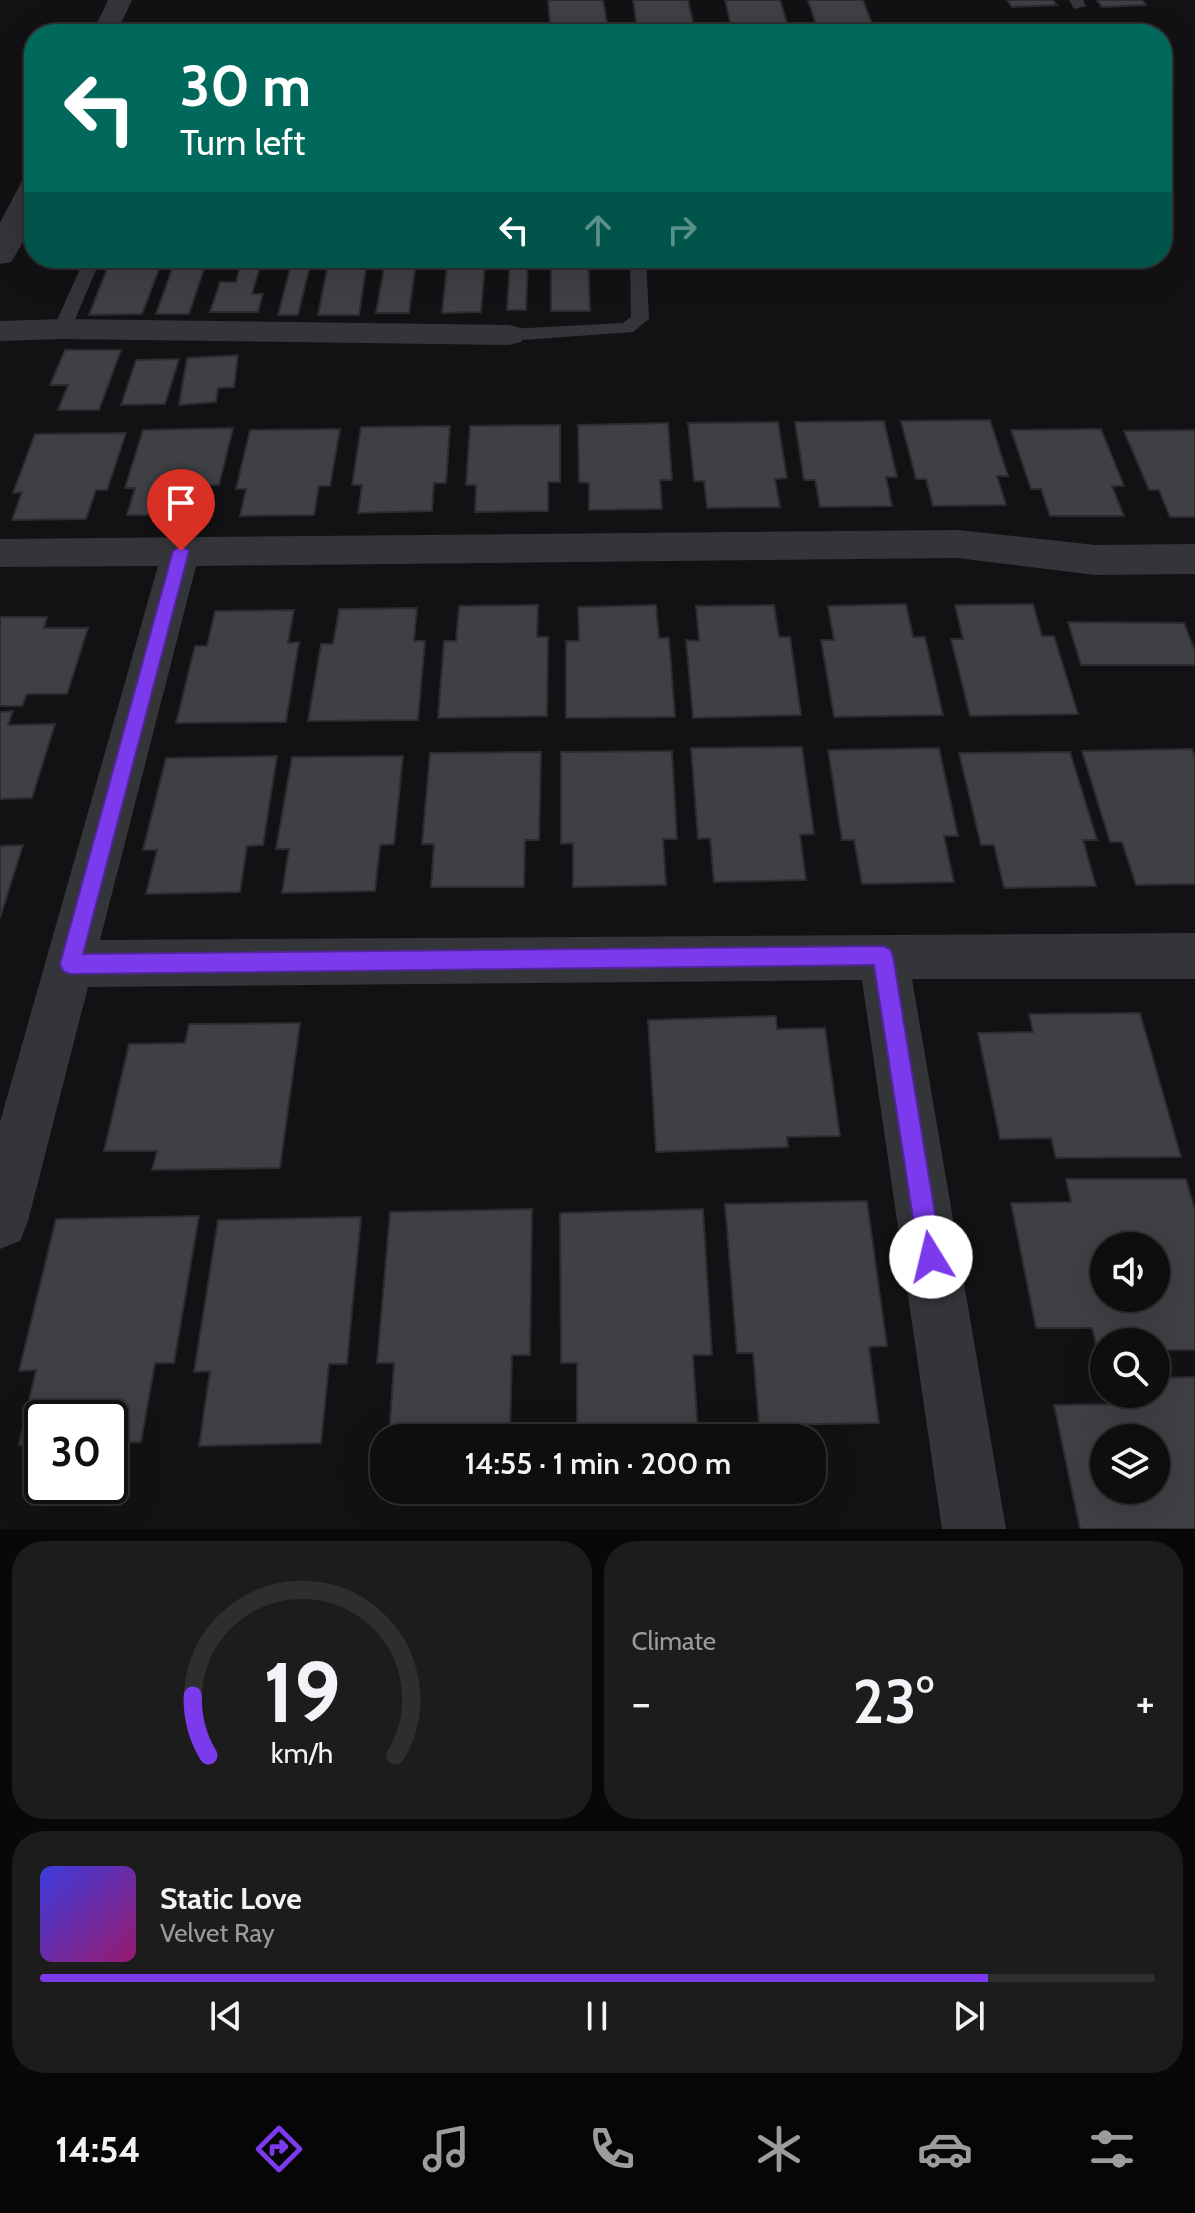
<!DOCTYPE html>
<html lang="en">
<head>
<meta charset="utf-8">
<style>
	body { margin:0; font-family:Cabin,sans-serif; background:#1c1c1d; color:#f1f3f6; height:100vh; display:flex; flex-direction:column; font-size:30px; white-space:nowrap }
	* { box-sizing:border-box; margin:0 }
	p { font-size:26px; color:#9b9c9e }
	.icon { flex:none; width:44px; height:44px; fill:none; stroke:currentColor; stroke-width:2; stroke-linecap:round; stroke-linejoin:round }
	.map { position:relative; height:1529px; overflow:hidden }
	.sheet { display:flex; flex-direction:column; gap:12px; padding:12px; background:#080808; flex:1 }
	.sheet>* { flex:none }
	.top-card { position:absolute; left:24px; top:24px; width:1148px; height:244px; border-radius:32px; box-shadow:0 8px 32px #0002,0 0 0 2px #2e2e2f; background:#00695c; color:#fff; overflow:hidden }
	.buttons { position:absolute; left:1090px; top:1232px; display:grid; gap:16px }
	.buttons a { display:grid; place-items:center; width:80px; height:80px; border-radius:50%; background:#0e0e0f; box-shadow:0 8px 32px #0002,0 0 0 2px #2e2e2f; font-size:40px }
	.speed { position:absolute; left:24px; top:1400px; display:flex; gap:16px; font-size:40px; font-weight:700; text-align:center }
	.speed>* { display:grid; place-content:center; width:104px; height:104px; border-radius:50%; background:#0e0e0f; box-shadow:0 8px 32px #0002,0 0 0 2px #2e2e2f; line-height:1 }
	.speed .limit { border:4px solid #111; border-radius:12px; background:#fff; color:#111 }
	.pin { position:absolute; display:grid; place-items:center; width:68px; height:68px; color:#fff; margin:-82px -34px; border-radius:50% 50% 50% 0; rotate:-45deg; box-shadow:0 0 8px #0007 }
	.pin .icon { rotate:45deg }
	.me { position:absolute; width:88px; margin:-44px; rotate:351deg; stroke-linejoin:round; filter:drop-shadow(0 0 6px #0008) }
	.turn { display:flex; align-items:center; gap:28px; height:168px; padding:0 24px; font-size:36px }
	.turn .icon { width:104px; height:104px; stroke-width:2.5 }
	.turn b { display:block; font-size:56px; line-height:68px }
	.lanes { display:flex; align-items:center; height:76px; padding:0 24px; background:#0003; justify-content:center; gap:40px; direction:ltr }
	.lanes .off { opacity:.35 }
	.big { font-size:60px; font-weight:600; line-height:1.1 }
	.sheet .widget { flex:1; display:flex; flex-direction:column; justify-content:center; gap:12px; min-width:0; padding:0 28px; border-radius:32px; background:#1c1c1d }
	.sheet .dial { align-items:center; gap:0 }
	.dial svg { height:208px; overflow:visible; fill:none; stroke:#2e2e2f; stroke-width:7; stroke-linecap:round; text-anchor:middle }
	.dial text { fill:#f1f3f6; stroke:none }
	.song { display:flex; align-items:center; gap:24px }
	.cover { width:96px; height:96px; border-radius:12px; background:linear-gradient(135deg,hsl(240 70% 55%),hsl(320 70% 35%)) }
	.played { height:8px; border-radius:4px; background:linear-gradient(90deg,#7c3aed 85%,#2e2e2f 85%) }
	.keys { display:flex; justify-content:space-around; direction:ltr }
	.heat { display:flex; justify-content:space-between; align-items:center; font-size:44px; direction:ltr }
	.sheet .tiles { flex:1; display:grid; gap:12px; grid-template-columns:1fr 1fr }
	.widget:last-child { grid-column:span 2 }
	.trip { position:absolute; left:370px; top:1424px; width:456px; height:80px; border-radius:32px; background:#0e0e0f; box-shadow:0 8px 32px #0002,0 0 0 2px #2e2e2f; font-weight:600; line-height:80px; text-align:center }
	.tabs { display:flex; height:128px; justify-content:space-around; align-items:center; background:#060606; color:#9b9c9e }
	.tabs .icon { width:56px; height:56px }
	.tabs .active { color:#7c3aed }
	.tabs b { font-size:36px; color:#f1f3f6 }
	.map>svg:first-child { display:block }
	.building { fill:#3e4044; stroke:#2c2c30; stroke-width:2; fill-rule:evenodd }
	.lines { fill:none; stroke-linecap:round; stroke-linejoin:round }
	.service { fill:#333539; fill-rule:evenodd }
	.minor { fill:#333539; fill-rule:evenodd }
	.tertiary { fill:#333539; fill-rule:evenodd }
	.route { fill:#7c3aed; stroke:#51269a; stroke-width:2 }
</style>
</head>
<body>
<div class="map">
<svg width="1195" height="1529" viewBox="0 0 1195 1529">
	<rect width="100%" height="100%" fill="#121214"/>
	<g class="building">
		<path d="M 548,0 L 603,0 L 609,34 L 551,34 Z"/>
		<path d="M 633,0 L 688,0 L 694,26 L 672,27 L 673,31 L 656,32 L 655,27 L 637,27 Z"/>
		<path d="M 725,0 L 780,0 L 788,26 L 750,31 L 748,26 L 731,27 Z"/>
		<path d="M 808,0 L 863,0 L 876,34 L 819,34 Z"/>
		<path d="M 1007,0 L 1053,0 L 1057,5 L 1012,7 Z"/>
		<path d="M 1097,0 L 1142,0 L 1146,5 L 1102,7 Z"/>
		<path d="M 551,258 L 588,258 L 590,311 L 551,311 Z"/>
		<path d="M 510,260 L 528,260 L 526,310 L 507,310 Z"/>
		<path d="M 292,261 L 311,261 L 298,315 L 278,315 Z"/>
		<path d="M 385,262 L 416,262 L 409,313 L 376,313 Z"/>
		<path d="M 241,263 L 261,263 L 252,294 L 263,294 L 258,312 L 210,312 L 220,282 L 236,282 Z"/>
		<path d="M 109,264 L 161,264 L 142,314 L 89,315 Z"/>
		<path d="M 485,265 L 481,312 L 442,313 L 447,266 Z"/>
		<path d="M 366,268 L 359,315 L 318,315 L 327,269 Z"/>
		<path d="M 172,269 L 204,269 L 189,314 L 156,314 Z"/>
		<path d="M 65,350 L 121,350 L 99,410 L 58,410 L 68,385 L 50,385 Z"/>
		<path d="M 238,355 L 234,387 L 218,388 L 216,402 L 179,405 L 187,358 Z"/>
		<path d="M 179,359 L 165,404 L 121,405 L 136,360 Z"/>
		<path d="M 990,420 L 1008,476 L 997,476 L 1006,505 L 933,506 L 926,479 L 916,479 L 901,421 Z"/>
		<path d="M 884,421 L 897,477 L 886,477 L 892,506 L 820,507 L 815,480 L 804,480 L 795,422 Z"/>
		<path d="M 778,422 L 787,478 L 775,479 L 780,507 L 707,508 L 704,481 L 694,481 L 688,423 Z"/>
		<path d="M 668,423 L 672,480 L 660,480 L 662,509 L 589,510 L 589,483 L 579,482 L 578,425 Z"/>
		<path d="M 560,425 L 560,482 L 548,482 L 548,511 L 475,512 L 476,485 L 466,485 L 470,426 Z"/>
		<path d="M 450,426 L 446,483 L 434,483 L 432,511 L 358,513 L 362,485 L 352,485 L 361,427 Z"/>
		<path d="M 233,428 L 219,485 L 208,485 L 200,515 L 127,515 L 135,488 L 125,488 L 143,430 Z"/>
		<path d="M 340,429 L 330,486 L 319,486 L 314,515 L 240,516 L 246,489 L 236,489 L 250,430 Z"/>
		<path d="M 1101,429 L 1124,486 L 1112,486 L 1124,516 L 1050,516 L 1041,489 L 1031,489 L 1011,430 Z"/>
		<path d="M 1195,430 L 1195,517 L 1170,517 L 1159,490 L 1149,490 L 1124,431 Z"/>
		<path d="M 126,433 L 107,490 L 96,490 L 86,519 L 12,520 L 22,492 L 13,493 L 35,434 Z"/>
		<path d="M 906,604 L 913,637 L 925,637 L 943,715 L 834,717 L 821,640 L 834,640 L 828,606 Z"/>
		<path d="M 1033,604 L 1042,636 L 1054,636 L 1078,714 L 970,716 L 951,639 L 963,639 L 955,605 Z"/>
		<path d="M 538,605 L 537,637 L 548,637 L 547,716 L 438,718 L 444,641 L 456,641 L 459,606 Z"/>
		<path d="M 656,605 L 659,638 L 669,638 L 675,717 L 566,718 L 566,641 L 579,641 L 578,607 Z"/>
		<path d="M 774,605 L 779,637 L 790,637 L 801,715 L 693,718 L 686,640 L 699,641 L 696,606 Z"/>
		<path d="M 417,608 L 414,641 L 425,641 L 418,720 L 308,721 L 321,644 L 333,644 L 339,609 Z"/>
		<path d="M 294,610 L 288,643 L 299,642 L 286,722 L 176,723 L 195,646 L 207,646 L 215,611 Z"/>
		<path d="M 0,617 L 47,617 L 44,628 L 88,628 L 67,694 L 27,694 L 22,706 L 0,706 Z"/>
		<path d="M 1068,622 L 1184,623 L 1195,651 L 1195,665 L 1081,665 Z"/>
		<path d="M 13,711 L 8,725 L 55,724 L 32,798 L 0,799 L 0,712 Z"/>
		<path d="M 802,747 L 814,834 L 800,835 L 806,880 L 714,882 L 710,838 L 698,839 L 691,748 Z"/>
		<path d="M 939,748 L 958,836 L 944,836 L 954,882 L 862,884 L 854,840 L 842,840 L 828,750 Z"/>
		<path d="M 1192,749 L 1195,757 L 1195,884 L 1136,885 L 1122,842 L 1110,842 L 1082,751 Z"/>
		<path d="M 672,751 L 677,839 L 663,839 L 666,885 L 573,887 L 573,843 L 561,844 L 561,752 Z"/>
		<path d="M 541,752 L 539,840 L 525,840 L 524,887 L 431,887 L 434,844 L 422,844 L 430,753 Z"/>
		<path d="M 1070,752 L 1097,840 L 1083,840 L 1096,886 L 1004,888 L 994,845 L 981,845 L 959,753 Z"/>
		<path d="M 277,756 L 263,845 L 247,846 L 240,892 L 146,894 L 157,850 L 143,850 L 166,758 Z"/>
		<path d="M 403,756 L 394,844 L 380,845 L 375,891 L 282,893 L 289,849 L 276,849 L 292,757 Z"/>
		<path d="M 23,845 L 0,918 L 0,846 Z"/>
		<path d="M 1140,1013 L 1181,1157 L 1056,1158 L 1051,1138 L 1000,1139 L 978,1033 L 1033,1032 L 1029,1014 Z"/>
		<path d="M 776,1016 L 777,1029 L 825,1028 L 840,1136 L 787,1137 L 788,1147 L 656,1152 L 648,1020 Z"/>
		<path d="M 300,1023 L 280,1168 L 152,1170 L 157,1151 L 104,1151 L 129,1044 L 185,1043 L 189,1024 Z"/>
		<path d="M 1066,1179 L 1186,1179 L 1195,1210 L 1195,1350 L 1156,1350 L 1156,1342 L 1104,1342 L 1104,1351 L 1098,1351 L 1092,1328 L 1036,1328 L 1011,1203 L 1071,1202 ZM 1104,1246 L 1156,1246 L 1156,1298 L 1104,1298 Z"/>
		<path d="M 867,1201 L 887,1346 L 869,1347 L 879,1423 L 759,1425 L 753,1353 L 737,1353 L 725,1204 Z"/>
		<path d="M 532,1209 L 530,1355 L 512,1355 L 510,1433 L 389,1436 L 394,1363 L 377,1363 L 390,1212 Z"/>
		<path d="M 703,1209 L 712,1355 L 693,1355 L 698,1433 L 577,1436 L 577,1363 L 561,1363 L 560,1213 Z"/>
		<path d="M 199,1216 L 174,1363 L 155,1363 L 141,1442 L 110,1443 L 110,1418 L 42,1418 L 42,1444 L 19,1445 L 36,1370 L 19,1371 L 56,1219 Z"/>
		<path d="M 361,1217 L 347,1364 L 329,1364 L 321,1443 L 199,1446 L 210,1371 L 194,1372 L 218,1220 Z"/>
		<path d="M 1195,1377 L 1195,1529 L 1080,1529 L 1054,1405 L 1121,1404 L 1118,1394 L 1156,1394 L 1156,1378 ZM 1104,1438 L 1156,1438 L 1156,1490 L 1104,1490 Z"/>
	</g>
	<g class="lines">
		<g class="service">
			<path d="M 1069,0 L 1083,0 L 1086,6 L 1074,9 Z"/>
			<path d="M 85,258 L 101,258 L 71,329 L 62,335 L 56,333 L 53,329 Z"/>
			<path d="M 630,258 L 646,258 L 649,319 L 633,332 L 509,341 L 500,335 L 509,329 L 623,323 L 631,317 Z"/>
		</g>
		<g class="minor">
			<path d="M 62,319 L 509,325 L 521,328 L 525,335 L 521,342 L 509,345 L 62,339 L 0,341 L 0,321 Z"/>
			<path d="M 958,530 L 1095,545 L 1195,544 L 1195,574 L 1095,575 L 958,558 L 196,566 L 100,940 L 1195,933 L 1195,979 L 912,979 L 1006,1529 L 942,1529 L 862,980 L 88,987 L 28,1221 L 20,1241 L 0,1249 L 0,1122 L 158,566 L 0,567 L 0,539 Z"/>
		</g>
		<g class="tertiary">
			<path d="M 108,0 L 132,0 L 116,34 L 92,34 Z"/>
			<path d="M 34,174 C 34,211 32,230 11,262 L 0,264 L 0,223 L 24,177 Z"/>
		</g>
	</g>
	<path class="route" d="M 181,545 L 189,551 L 83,954 L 883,946 L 890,949 L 893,956 L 942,1257 L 939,1266 L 931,1269 L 922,1266 L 919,1257 L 874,965 L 70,974 L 63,971 L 60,964 L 173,551 Z"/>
</svg>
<div class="buttons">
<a><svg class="icon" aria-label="sound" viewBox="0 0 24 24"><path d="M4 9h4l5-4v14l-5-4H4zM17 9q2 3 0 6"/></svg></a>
<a><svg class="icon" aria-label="search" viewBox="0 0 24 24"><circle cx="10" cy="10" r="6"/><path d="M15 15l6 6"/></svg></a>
<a><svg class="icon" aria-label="layers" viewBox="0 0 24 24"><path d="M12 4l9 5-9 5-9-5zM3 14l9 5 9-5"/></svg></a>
</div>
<div class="speed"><div class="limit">30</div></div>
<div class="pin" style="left:181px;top:551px;background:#d93025"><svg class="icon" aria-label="arrive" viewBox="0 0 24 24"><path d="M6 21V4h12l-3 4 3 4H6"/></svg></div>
<svg class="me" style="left:931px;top:1257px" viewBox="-20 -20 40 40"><circle r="19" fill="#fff"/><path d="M0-13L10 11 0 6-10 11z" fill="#7c3aed"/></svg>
<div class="trip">14:55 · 1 min · 200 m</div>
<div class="top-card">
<div class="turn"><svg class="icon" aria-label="left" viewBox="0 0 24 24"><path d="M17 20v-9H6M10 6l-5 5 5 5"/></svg><div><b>30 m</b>Turn left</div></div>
<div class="lanes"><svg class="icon" aria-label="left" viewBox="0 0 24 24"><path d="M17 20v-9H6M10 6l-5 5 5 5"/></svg><svg class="icon off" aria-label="ahead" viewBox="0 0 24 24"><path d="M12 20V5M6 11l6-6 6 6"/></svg><svg class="icon off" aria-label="right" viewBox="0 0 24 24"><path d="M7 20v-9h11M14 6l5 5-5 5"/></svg></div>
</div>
</div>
<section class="sheet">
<div class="tiles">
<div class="widget dial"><svg viewBox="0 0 100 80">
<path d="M14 69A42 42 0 1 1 86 69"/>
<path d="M14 69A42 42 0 0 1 8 46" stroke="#7c3aed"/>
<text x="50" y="56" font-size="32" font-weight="700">19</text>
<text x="50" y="72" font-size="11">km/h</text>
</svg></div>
<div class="widget"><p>Climate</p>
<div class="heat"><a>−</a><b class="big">23°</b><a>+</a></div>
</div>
<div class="widget">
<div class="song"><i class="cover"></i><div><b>Static Love</b><p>Velvet Ray</p></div></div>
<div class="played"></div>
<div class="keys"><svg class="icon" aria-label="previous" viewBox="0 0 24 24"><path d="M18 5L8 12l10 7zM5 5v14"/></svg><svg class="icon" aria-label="pause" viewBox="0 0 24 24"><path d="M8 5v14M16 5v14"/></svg><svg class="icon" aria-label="next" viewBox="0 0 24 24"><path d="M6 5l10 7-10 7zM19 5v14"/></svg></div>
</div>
</div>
</section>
<nav class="tabs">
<b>14:54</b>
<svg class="icon active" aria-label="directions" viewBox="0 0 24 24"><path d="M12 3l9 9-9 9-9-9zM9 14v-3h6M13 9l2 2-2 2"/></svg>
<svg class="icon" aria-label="music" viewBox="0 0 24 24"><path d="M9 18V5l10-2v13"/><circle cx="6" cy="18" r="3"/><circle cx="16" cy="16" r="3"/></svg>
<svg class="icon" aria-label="phone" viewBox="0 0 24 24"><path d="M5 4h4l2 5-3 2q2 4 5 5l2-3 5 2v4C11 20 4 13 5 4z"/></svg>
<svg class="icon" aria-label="climate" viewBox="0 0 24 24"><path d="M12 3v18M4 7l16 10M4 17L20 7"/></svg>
<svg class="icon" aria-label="car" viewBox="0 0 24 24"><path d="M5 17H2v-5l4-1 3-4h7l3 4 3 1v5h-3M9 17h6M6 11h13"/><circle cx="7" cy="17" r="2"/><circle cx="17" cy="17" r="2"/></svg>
<svg class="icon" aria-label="filters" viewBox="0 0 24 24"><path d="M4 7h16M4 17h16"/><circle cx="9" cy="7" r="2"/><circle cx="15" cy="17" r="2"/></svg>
</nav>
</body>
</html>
